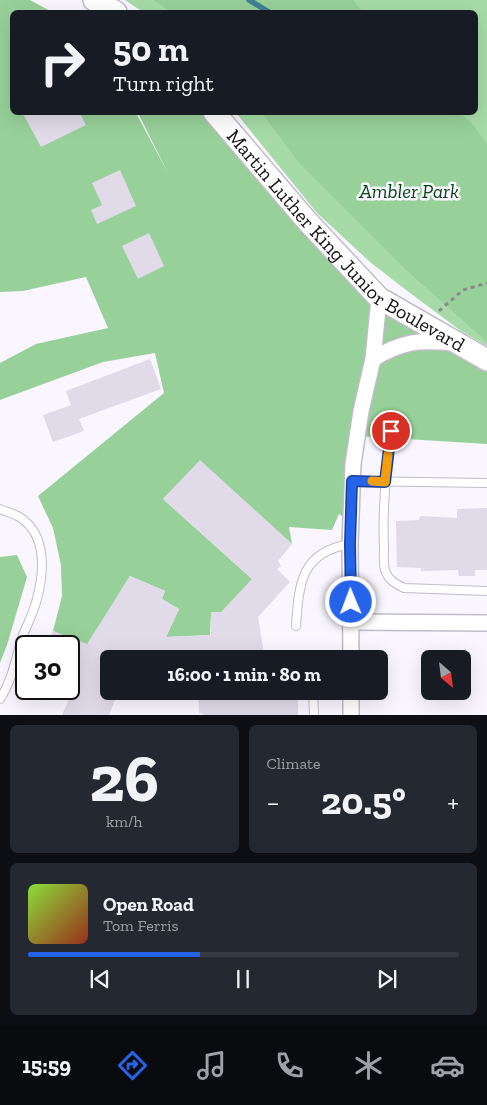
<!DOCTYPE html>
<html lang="en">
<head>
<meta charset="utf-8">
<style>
	body { margin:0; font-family:"Zilla Slab",serif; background:#242831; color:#f1f3f6; height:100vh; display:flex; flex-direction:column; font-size:19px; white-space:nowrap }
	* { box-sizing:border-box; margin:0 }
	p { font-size:16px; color:#9ea1a6 }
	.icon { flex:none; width:28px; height:28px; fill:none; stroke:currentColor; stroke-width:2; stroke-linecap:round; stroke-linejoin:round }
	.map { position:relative; height:715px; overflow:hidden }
	.sheet { display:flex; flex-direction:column; gap:10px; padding:10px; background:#0d0f14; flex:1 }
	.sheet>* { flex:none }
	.top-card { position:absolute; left:10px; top:10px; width:468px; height:105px; border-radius:8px; box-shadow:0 5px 20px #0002; background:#171b24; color:#f1f3f6; overflow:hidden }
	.needle { width:32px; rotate:152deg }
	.fabs { position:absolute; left:421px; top:650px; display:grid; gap:10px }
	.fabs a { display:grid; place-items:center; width:50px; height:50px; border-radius:8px; background:#171b24; box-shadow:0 5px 20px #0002; font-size:25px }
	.speed { position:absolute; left:15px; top:635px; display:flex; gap:10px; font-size:25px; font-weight:700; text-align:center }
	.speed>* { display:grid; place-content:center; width:65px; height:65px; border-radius:50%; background:#171b24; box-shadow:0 5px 20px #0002; line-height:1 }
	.speed .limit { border:2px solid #111; border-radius:8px; background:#fff; color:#111 }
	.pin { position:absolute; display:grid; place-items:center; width:42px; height:42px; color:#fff; margin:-21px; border:2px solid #fff; border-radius:50%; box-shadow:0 1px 5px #0007 }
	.me { position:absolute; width:55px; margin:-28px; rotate:359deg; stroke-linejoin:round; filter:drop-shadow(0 0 4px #0008) }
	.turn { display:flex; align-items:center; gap:18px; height:105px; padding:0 20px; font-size:22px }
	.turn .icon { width:65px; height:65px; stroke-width:2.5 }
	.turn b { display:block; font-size:35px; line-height:42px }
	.big { font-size:38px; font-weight:800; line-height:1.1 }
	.sheet .card { flex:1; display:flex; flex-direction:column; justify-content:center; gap:8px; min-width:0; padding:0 18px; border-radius:8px; background:#242831 }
	.sheet .dial { align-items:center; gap:0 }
	.dial b { font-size:65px; line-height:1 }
	.song { display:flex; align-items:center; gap:15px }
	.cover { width:60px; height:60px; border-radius:8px; background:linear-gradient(135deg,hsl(90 70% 55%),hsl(10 70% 35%)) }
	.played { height:5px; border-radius:2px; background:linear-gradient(90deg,#2563eb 40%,#363941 40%) }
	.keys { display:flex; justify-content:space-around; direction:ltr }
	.heat { display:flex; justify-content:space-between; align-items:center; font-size:28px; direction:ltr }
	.sheet .tiles { flex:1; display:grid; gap:10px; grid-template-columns:1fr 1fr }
	.card:last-child { grid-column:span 2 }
	.trip { position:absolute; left:100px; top:650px; width:288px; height:50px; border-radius:8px; background:#171b24; box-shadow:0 5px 20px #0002; font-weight:800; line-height:50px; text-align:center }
	.tabs { display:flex; height:80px; justify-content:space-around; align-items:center; background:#090b0e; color:#9ea1a6 }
	.tabs .icon { width:35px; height:35px }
	.tabs .active { color:#2563eb }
	.tabs b { font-size:22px; color:#f1f3f6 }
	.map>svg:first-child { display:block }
	.green { fill:#a6dba7 }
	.forest { fill:#97d099 }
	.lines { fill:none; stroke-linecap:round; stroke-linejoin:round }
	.stream { stroke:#3e8293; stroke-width:5.5 }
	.building { fill:#e1dae9 }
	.lane-casing { stroke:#c2bcca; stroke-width:10 }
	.street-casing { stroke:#c2bcca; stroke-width:18 }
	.secondary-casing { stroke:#c2bcca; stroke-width:24 }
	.path { stroke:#8b8990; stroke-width:3; stroke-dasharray:4 4; stroke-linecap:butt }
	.lane { stroke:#fff; stroke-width:8 }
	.street { stroke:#fff; stroke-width:15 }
	.secondary { stroke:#fff; stroke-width:21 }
	.route-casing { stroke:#184099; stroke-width:12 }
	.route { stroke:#2563eb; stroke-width:9 }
	.slow { stroke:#f59e0b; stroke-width:9 }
	.labels { text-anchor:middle; stroke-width:5; stroke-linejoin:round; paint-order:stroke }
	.park-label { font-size:20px; font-style:italic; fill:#054512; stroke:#f9f6ff }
	.street-label { font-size:20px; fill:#131116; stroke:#f9f6ff }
</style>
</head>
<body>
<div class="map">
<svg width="487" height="715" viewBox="0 0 487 715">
	<rect width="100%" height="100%" fill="#f9f6ff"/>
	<path class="green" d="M 125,0 L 487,0 L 487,346 L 461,331 L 402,287 L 370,262 L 317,213 L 236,113 L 475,112 L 475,12 L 143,12 Z"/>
	<g class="forest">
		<path d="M 0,0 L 30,0 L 52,12 L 12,12 L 12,112 L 136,113 L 168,173 L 138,113 L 214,113 L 379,298 L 487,360 L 487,444 L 358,436 L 351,523 L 339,514 L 332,530 L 289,527 L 292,544 L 200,461 L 163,499 L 252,579 L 226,612 L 211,614 L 210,635 L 166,637 L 179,609 L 162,599 L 165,591 L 130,576 L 117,597 L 99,649 L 53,631 L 62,596 L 61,565 L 53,528 L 38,496 L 164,393 L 155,353 L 103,362 L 0,400 L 0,363 L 36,344 L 108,328 L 86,277 L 23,291 L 0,292 Z"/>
		<path d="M 153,0 L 353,0 L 363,12 L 171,12 Z"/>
		<path d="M 262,113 L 460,113 L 474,126 L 487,144 L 487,342 L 404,268 L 300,164 Z"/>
		<path d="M 17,555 L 27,577 L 7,645 L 0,663 L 0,557 Z"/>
	</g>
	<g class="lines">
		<path class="stream" d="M 249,0 L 269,12"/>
	</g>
	<g class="building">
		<path d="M 22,112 L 79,112 L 86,125 L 41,147 Z"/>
		<path d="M 120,170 L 136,206 L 97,224 L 91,210 L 102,205 L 92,183 Z"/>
		<path d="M 149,233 L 164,266 L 138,279 L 122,246 Z"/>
		<path d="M 150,359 L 161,389 L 79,419 L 84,431 L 53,442 L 43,415 L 71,405 L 66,391 Z"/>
		<path d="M 200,460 L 292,544 L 278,561 L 281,566 L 277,569 L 290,582 L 258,617 L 265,659 L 201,659 L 201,652 L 165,654 L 163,659 L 109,659 L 109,691 L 119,691 L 109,715 L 62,715 L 78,679 L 69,675 L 69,646 L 45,646 L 53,631 L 87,644 L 130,576 L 165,591 L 162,599 L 179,609 L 166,637 L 211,635 L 211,612 L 221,612 L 252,579 L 163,499 Z"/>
		<path d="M 487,508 L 487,570 L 475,570 L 475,576 L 459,576 L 458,570 L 421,571 L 421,568 L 397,567 L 396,521 L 419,520 L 420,516 L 457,518 L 457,509 Z"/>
		<path d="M 198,691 L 293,691 L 293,699 L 298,699 L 298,715 L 203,715 L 203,714 L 199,713 Z"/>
	</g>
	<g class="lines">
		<g class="lane-casing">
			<g id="lane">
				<path d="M 391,431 C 386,470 382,508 384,547 C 384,554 383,563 385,570 C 388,580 396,584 404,588 L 487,591"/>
				<path d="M 352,481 L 487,483"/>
				<path d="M 0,509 C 7,512 15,514 21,518 C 47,536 44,572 37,599 C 34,611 28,623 23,635 C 16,657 13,679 0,699"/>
				<path d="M 296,626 C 299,583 301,552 350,544"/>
				<path d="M 313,691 L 314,715"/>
			</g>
		</g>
		<g class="street-casing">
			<g id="street">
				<path d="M 373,359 C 403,341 418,340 453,343"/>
				<path d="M 351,622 L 487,623"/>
				<path d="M 351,659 L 350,544 L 353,464 L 361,411 L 373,359 L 379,298"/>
				<path d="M 351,715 L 351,691"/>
			</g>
		</g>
		<g class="secondary-casing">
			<g id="secondary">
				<path d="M 94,0 L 116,12"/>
				<path id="s1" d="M 214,112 L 307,221 L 379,298 L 487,360"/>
			</g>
		</g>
		<path class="path" d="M 439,311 L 463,290 L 487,283"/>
		<use href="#lane" class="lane"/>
		<use href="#street" class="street"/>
		<use href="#secondary" class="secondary"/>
	</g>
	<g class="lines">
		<g class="route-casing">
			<path id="route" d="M 351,602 L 350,544 L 352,481 L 385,482 L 391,431"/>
		</g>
		<use href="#route" class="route"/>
		<path class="slow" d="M 372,481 L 385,482 L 388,454"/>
	</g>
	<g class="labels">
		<g class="park-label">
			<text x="409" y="198">Ambler Park</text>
		</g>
		<g class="street-label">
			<text dy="7" stroke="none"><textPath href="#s1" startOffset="186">Martin Luther King Junior Boulevard</textPath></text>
		</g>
	</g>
</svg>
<div class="fabs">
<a><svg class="needle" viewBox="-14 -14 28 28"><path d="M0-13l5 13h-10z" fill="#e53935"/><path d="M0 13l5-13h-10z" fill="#9ea1a6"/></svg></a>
</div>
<div class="speed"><div class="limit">30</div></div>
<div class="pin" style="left:391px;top:431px;background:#d93025"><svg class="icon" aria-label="arrive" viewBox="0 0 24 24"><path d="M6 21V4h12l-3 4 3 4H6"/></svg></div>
<svg class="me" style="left:351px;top:602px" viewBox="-20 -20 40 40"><circle r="17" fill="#2563eb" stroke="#fff" stroke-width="3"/><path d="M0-11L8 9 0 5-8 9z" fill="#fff"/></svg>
<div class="trip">16:00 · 1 min · 80 m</div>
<div class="top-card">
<div class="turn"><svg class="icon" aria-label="right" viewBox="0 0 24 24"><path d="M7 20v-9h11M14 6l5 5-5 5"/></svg><div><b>50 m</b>Turn right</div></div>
</div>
</div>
<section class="sheet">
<div class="tiles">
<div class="card dial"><b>26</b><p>km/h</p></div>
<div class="card"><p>Climate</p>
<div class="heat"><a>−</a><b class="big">20.5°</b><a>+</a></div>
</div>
<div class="card">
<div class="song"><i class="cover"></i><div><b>Open Road</b><p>Tom Ferris</p></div></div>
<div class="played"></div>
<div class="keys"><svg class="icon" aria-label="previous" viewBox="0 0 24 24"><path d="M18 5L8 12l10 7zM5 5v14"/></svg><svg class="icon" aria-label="pause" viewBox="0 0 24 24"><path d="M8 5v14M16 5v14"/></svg><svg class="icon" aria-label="next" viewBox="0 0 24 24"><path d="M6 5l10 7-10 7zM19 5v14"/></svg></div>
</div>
</div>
</section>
<nav class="tabs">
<b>15:59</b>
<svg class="icon active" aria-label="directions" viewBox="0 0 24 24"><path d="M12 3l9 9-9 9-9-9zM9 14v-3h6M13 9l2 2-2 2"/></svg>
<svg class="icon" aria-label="music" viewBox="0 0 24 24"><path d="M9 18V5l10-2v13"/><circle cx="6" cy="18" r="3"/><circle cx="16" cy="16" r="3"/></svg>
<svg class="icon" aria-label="phone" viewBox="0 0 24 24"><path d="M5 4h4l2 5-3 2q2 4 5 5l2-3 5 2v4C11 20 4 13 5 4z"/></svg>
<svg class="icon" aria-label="climate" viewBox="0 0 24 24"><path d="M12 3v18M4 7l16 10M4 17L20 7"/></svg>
<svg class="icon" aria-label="car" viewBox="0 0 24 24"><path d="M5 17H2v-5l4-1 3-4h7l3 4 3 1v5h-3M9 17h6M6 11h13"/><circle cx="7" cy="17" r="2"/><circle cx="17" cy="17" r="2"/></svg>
</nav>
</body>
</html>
